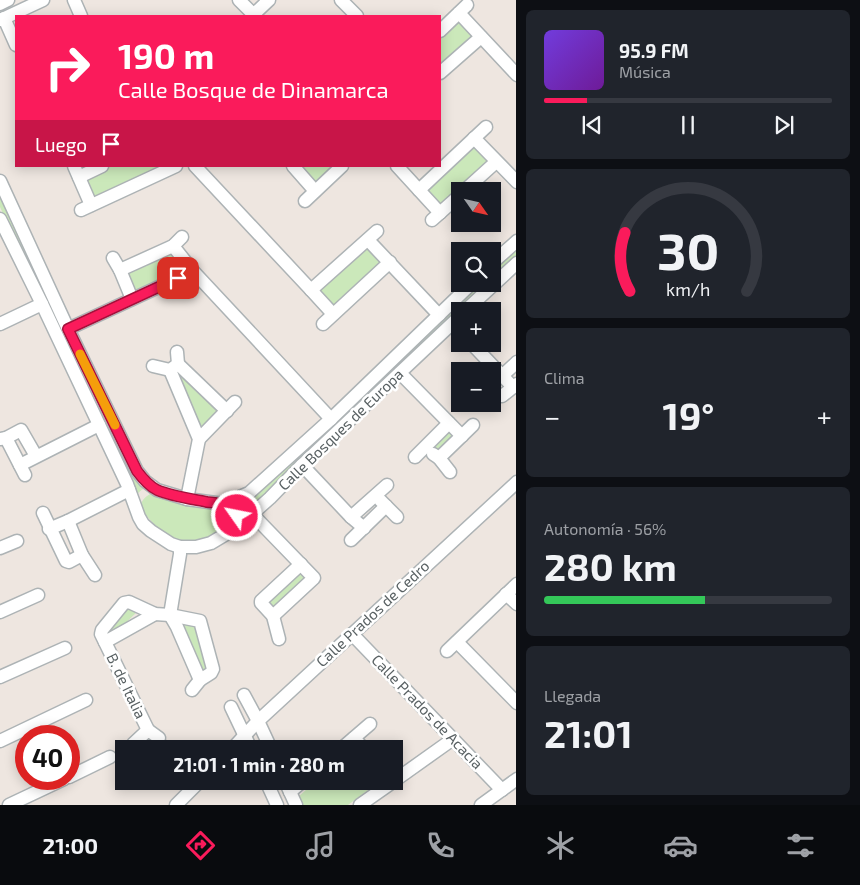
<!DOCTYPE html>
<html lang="es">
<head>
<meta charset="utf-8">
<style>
	body { margin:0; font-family:"Exo 2",sans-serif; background:#20242c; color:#f1f3f6; height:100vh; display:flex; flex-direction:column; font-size:19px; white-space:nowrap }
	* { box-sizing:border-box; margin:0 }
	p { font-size:16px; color:#9ea1a6 }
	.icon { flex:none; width:28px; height:28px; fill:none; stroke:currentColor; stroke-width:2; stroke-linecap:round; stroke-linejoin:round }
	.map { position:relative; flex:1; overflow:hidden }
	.side { display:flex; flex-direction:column; gap:10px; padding:10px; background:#0d0f14; width:344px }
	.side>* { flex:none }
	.guide { position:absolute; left:15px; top:15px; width:426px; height:152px; border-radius:0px; box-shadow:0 2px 12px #0003; background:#fa1b5b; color:#fff; overflow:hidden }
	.needle { width:32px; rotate:124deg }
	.buttons { position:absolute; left:451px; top:182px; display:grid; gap:10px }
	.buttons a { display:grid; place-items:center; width:50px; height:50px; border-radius:0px; background:#171b24; box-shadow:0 2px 12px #0003; font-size:25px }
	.speed { position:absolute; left:15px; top:725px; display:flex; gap:10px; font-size:25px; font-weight:700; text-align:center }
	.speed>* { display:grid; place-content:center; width:65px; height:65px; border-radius:50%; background:#171b24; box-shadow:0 2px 12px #0003; line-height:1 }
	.speed .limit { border:8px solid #d22; background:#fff; color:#111 }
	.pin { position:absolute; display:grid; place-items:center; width:42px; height:42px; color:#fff; margin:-21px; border-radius:10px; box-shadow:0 2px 8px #0006 }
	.me { position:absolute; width:55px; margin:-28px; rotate:303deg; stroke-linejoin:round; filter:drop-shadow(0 0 4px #0008) }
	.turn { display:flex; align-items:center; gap:18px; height:105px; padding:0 20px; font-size:22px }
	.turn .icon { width:65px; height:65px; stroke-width:2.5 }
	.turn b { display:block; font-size:35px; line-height:42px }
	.then { display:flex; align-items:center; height:48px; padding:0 20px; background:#0003; gap:10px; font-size:19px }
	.big { font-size:38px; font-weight:700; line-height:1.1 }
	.side .card { flex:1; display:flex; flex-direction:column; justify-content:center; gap:8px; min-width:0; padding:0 18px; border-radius:8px; background:#20242c }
	.side .dial { align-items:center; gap:0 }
	.dial svg { height:130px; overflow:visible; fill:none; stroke:#363941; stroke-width:7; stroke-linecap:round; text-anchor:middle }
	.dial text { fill:#f1f3f6; stroke:none }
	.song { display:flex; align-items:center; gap:15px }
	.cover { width:60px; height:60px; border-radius:8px; background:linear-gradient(135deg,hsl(260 70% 55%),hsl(280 70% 35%)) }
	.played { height:5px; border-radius:2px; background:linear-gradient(90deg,#fa1b5b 15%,#363941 15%) }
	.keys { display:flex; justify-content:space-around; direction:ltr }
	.heat { display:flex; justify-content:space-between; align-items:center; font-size:28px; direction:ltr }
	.charge { height:8px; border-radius:4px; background:linear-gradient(90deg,#34c759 56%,#363941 0) }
	.trip { position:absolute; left:115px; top:740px; width:288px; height:50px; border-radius:0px; background:#171b24; box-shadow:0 2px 12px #0003; font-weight:700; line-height:50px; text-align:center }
	.tab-bar { display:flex; height:80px; justify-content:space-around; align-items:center; background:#090b0e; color:#9ea1a6 }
	.tab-bar .icon { width:35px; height:35px }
	.tab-bar .on { color:#fa1b5b }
	.tab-bar b { font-size:22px; color:#f1f3f6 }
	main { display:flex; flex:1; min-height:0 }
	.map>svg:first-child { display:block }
	.green { fill:#cbe8ba }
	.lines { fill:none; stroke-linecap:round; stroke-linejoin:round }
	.minor-casing { stroke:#adb3b5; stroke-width:15 }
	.minor { stroke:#fff; stroke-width:12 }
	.route-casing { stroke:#a2123b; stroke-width:12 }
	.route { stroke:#fa1b5b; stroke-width:9 }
	.slow { stroke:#f59e0b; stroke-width:9 }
	.labels { text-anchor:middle; stroke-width:5; stroke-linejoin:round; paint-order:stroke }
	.street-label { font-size:15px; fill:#596163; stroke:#fff }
</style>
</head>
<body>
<main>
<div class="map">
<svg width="517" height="805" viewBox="0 0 517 805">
	<rect width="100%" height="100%" fill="#eee6e0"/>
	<g class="green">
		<path d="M 459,20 L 477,38 L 440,71 L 440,38 Z"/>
		<path d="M 474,142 L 491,163 L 442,207 L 426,189 Z"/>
		<path d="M 110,166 L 168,166 L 92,201 L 83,181 Z"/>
		<path d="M 301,166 L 338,166 L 319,185 Z"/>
		<path d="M 0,192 L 148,487 C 141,489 138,493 134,499 L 0,207 Z"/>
		<path d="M 369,245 L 385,264 L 333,307 L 318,289 Z"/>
		<path d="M 516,245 L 516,259 L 493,282 L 493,268 Z"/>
		<path d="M 169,252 L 188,270 L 133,294 L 123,272 Z"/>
		<path d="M 476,284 L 490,284 L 243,514 L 240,511 L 241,505 L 249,502 L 267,482 Z"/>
		<path d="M 180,369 L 222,410 L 202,432 L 174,374 Z"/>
		<path d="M 448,428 L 456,435 L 437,451 L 432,445 Z"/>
		<path d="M 150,494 L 223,506 C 230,512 235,517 229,525 C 224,533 215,537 206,539 C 192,542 183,542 168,537 C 162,534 158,529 154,524 C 145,514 133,504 150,494 Z"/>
		<path d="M 300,568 L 311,578 L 274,610 L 265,600 Z"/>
		<path d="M 125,604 L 139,610 L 111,637 L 105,628 Z"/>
		<path d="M 175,620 L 197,626 L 209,666 L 201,673 Z"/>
		<path d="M 316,781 L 380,781 L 348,805 L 301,805 L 297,798 Z"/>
	</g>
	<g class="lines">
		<g class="minor-casing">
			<g id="minor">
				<path d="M 74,0 L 81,16"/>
				<path d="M 239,0 L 254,15"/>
				<path d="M 341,0 L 357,16"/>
				<path d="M 0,4 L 8,0"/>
				<path d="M 459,13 L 517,75"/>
				<path d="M 252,16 L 269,0"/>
				<path d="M 4,18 L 16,45"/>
				<path d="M 0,20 L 43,0"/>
				<path d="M 440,31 L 467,5"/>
				<path d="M 440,73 L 481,37"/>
				<path d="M 474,138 L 517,182"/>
				<path d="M 74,166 L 91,205"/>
				<path d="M 195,166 L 311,290 L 333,314"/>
				<path d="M 293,166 L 315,191"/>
				<path d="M 397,166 L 440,213"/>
				<path d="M 79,177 L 102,166"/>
				<path d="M 0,181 L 68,329 L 137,471 L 145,481 L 157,490 L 187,499 L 223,504 L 249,493 L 331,419 L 471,284"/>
				<path d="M 419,190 L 486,127"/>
				<path d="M 464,191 L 496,162"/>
				<path d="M 305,201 L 342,166"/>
				<path d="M 81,210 L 176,166"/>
				<path d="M 0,219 L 42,304 L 127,484 L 139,517 L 143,524 L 151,531 L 171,544 L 180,547 L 196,547 L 211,543 L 231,531 L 252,514 L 270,498 L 302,465 L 460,316"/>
				<path d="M 432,220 L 460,195"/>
				<path d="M 368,240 L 439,315"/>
				<path d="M 173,246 L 193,271 L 331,419"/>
				<path d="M 113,258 L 120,270 L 132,299"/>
				<path d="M 492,263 L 517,241"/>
				<path d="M 120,270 L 173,246 L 182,237"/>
				<path d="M 311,290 L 377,231"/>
				<path d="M 465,311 L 517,263"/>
				<path d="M 0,324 L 42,304"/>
				<path d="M 323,324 L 390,262"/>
				<path d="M 68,329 L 193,271"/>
				<path d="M 472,344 L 513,387"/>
				<path d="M 178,364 L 227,411"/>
				<path d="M 153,366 L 170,370 L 178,364 L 177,352"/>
				<path d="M 170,370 L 199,439 L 187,499"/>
				<path d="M 400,373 L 462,436"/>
				<path d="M 502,376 L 517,362"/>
				<path d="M 502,396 L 517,384"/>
				<path d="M 6,438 L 25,475"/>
				<path d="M 0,439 L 6,438 L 21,430 L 36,456"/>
				<path d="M 199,439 L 235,402"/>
				<path d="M 433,454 L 439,458 L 450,472"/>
				<path d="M 415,457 L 449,423"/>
				<path d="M 439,458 L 473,425"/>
				<path d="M 20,465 L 99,425"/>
				<path d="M 302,465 L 351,517 L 364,528"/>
				<path d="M 380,500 L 397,517"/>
				<path d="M 43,513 L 66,561 L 69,562 L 82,555"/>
				<path d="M 252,514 L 314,578 L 273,616"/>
				<path d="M 351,517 L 387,485"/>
				<path d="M 68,521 L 82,555 L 95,575"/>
				<path d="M 49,529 L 68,521 L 129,490"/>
				<path d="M 351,540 L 386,506"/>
				<path d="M 180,547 L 180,554 L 170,615 L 177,627 L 200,680"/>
				<path d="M 0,548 L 17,541"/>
				<path d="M 506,594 L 517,604"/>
				<path d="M 0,612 L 38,595"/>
				<path d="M 352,634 L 502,790"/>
				<path d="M 279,639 L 273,616 L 261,603 L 261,601 L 301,564"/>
				<path d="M 105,642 L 155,614"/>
				<path d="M 457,642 L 517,703"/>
				<path d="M 447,651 L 517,584"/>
				<path d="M 0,677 L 65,648"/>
				<path d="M 244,695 L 258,721 L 271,749"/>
				<path d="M 231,707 L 251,749"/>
				<path d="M 148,730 L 101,634 L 102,630 L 124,603 L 129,602 L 155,614 L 170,615 L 200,621 L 213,669 L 211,673 L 200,680 L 192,690"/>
				<path d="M 354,738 L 364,749"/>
				<path d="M 0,741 L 86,700"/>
				<path d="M 133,744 L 148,730 L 159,738"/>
				<path d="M 232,749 L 258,721 L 517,482"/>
				<path d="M 341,749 L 370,724"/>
				<path d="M 69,777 L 110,757"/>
				<path d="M 266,781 L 277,805"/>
				<path d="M 285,781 L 296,805"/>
				<path d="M 394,781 L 453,739"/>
				<path d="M 290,792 L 303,781"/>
				<path d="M 9,805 L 64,779"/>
				<path d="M 176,805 L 200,781"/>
				<path d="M 360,805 L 394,781"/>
				<path d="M 481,805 L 517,779"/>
			</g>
		</g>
		<use href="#minor" class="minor"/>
	</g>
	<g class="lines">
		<g class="route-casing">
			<path id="route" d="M 178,278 L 68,329 L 137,471 C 143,479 149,486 157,490 C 171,496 192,499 207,502 C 215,503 224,503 230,507 C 234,509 236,512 237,516"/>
		</g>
		<use href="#route" class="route"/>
		<path class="slow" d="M 80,354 L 115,425"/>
	</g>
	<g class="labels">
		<g class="street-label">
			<text transform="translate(341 430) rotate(-44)" y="5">Calle Bosques de Europa</text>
			<text transform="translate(373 614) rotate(-43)" y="5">Calle Prados de Cedro</text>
			<text transform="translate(126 686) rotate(64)" y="5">B. de Italia</text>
			<text transform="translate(427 712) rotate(46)" y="5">Calle Prados de Acacia</text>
		</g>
	</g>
</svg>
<div class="buttons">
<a><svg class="needle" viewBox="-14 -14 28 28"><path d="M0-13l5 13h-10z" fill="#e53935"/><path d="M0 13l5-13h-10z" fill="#9ea1a6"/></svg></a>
<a><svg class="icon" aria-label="search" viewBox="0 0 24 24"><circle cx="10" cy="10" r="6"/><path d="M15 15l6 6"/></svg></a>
<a>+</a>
<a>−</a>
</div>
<div class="speed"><div class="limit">40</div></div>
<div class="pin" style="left:178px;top:278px;background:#d93025"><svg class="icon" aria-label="arrive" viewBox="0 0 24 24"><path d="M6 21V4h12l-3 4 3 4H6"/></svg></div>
<svg class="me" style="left:237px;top:516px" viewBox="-20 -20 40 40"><circle r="17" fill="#fa1b5b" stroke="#fff" stroke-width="3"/><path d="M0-11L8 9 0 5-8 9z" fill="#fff"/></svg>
<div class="trip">21:01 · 1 min · 280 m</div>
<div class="guide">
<div class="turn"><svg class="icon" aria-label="right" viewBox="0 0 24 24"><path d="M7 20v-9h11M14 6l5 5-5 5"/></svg><div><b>190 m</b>Calle Bosque de Dinamarca</div></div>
<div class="then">Luego<svg class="icon" aria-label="arrive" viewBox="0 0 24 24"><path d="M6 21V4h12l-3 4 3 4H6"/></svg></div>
</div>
</div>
<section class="side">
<div class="card">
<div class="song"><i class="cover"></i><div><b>95.9 FM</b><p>Música</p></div></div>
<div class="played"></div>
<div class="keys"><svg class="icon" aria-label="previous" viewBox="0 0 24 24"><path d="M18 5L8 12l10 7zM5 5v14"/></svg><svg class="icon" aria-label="pause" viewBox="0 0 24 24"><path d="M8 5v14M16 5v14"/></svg><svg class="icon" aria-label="next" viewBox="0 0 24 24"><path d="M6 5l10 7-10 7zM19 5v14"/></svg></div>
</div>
<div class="card dial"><svg viewBox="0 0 100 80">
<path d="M14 69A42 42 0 1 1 86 69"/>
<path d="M14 69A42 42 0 0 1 11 33" stroke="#fa1b5b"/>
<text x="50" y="56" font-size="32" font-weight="700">30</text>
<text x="50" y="72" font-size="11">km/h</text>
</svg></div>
<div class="card"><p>Clima</p>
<div class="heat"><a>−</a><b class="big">19°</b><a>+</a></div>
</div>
<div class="card"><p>Autonomía · 56%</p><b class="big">280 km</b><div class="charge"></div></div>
<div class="card"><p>Llegada</p><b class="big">21:01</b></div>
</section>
</main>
<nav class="tab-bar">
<b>21:00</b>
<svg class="icon on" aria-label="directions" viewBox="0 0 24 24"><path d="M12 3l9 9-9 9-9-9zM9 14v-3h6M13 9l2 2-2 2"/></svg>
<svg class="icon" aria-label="music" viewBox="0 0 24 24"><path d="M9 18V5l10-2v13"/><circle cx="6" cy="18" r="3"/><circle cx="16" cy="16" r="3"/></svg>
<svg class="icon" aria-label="phone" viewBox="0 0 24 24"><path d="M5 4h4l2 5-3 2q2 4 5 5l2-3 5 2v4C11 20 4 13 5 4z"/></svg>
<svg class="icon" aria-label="climate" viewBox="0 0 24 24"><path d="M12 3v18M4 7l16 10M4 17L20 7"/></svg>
<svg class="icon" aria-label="car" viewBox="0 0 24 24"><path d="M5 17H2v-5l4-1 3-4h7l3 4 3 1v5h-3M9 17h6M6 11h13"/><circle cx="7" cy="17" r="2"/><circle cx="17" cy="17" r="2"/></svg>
<svg class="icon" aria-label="filters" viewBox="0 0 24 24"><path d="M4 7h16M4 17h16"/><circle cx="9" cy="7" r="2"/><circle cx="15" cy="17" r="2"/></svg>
</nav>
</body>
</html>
